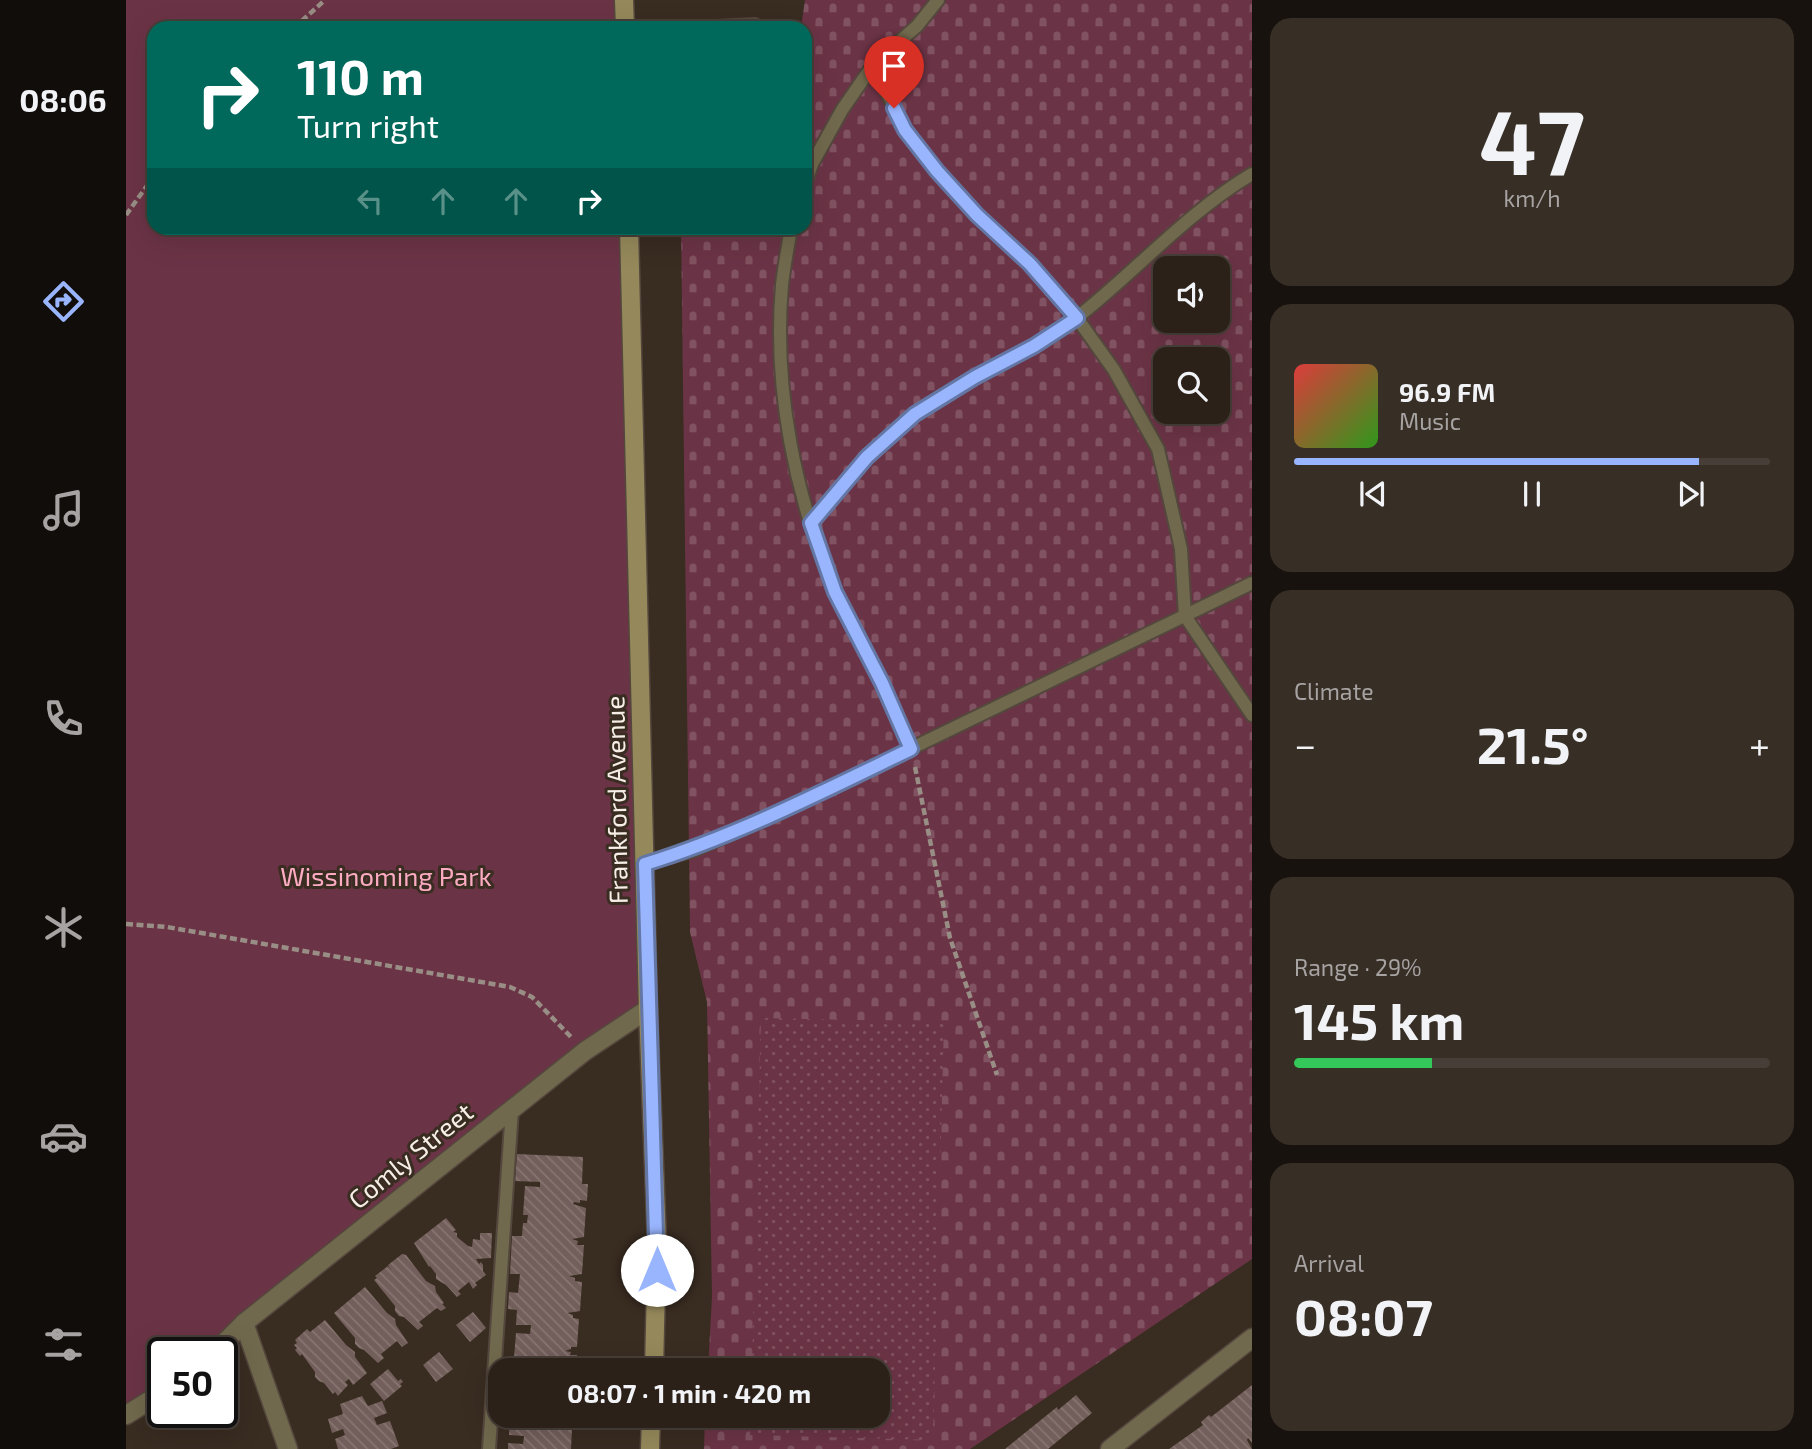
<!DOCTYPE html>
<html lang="en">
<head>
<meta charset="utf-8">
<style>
	body { margin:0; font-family:"Exo 2",sans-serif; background:#372e26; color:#f1f3f6; height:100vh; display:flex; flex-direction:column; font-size:26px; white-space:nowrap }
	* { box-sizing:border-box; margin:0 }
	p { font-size:23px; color:#a6a3a2 }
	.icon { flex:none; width:38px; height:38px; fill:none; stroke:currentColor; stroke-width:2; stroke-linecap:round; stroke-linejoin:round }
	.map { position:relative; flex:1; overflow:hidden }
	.sheet { display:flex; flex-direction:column; gap:18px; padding:18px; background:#18120e; width:560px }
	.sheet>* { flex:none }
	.banner { position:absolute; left:21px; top:21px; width:665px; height:214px; border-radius:21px; box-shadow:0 7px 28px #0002,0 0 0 2px #473e38; background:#00695c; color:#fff; overflow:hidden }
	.controls { position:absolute; left:1027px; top:256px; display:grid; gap:14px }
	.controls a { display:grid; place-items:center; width:77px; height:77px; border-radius:14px; background:#2b2119; box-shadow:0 7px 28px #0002,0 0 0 2px #473e38; font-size:35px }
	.speed { position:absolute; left:21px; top:1337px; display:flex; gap:14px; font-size:35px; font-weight:700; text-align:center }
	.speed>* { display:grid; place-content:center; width:91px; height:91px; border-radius:50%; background:#2b2119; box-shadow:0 7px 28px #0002,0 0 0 2px #473e38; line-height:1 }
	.speed .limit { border:4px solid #111; border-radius:10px; background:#fff; color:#111 }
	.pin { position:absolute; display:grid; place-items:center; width:60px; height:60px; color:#fff; margin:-72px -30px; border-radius:50% 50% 50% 0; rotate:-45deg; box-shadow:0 0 7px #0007 }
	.pin .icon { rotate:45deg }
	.me { position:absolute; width:77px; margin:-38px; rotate:0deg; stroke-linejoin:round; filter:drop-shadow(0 0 5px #0008) }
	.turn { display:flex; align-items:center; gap:24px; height:147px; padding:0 35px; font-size:32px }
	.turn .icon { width:91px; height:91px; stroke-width:2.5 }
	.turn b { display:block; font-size:49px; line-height:60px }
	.lanes { display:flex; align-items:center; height:66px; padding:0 35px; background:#0003; justify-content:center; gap:35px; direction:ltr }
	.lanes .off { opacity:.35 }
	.big { font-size:52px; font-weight:700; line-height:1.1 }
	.sheet .card { flex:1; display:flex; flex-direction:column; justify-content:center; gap:10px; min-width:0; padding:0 24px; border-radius:21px; background:#372e26 }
	.sheet .dial { align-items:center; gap:0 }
	.dial b { font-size:91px; line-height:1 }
	.song { display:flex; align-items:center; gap:21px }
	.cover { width:84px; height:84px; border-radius:10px; background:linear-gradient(135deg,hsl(0 70% 55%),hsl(110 70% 35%)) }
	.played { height:7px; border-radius:4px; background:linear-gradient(90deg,#99b5fd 85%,#473e38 85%) }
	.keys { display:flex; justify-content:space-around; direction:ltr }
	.heat { display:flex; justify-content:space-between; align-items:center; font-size:38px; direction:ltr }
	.charge { height:10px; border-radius:5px; background:linear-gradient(90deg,#34c759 29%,#473e38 0) }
	.trip { position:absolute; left:362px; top:1358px; width:402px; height:70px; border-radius:21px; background:#2b2119; box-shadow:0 7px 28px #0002,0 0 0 2px #473e38; font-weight:700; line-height:70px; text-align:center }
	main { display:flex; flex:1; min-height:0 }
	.menu { display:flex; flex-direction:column; width:126px; justify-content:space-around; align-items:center; background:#110d0a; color:#a6a3a2 }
	.menu .icon { width:49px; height:49px }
	.menu .selected { color:#99b5fd }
	.menu b { font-size:32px; color:#f1f3f6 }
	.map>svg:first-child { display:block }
	.green { fill:#6b3446 }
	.cemetery { fill:url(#cemetery-stones); fill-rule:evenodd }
	.garden { fill:url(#garden-dots) }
	.building { fill:url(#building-back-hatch) }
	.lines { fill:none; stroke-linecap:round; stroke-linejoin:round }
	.service-casing { stroke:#54473d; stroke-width:16 }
	.minor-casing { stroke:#54473d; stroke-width:21 }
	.secondary-casing { stroke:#54473d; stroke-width:21 }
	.path { stroke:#998e85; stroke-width:4.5; stroke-dasharray:7 3.5; stroke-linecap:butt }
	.service { stroke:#71694d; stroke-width:12 }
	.minor { stroke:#71694d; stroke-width:18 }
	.secondary { stroke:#95895b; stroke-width:18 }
	.route-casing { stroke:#6376a4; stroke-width:18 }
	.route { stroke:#99b5fd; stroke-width:12 }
	.labels { text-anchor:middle; stroke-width:6; stroke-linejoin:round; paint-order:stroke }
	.street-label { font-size:26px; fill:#f7efe7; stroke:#392c21 }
	.park-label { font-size:26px; fill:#fdabc2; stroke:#392c21 }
</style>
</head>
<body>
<main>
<nav class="menu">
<b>08:06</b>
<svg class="icon selected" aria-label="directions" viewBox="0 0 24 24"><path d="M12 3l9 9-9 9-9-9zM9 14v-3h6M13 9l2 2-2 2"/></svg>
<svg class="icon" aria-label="music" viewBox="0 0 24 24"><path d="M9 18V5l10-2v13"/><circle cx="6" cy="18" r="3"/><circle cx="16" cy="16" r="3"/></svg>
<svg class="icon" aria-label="phone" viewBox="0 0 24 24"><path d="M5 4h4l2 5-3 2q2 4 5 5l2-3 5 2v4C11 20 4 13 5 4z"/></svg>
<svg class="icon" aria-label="climate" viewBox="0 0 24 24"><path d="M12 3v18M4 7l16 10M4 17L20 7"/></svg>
<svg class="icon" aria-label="car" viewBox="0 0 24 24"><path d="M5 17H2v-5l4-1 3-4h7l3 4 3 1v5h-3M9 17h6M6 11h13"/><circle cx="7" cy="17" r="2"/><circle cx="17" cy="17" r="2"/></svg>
<svg class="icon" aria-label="filters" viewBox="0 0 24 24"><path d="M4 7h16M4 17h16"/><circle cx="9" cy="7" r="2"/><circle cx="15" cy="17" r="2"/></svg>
</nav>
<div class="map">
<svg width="1126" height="1449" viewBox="0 0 1126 1449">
	<defs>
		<pattern id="cemetery-stones" width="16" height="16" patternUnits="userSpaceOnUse" patternTransform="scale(1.75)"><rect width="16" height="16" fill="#6b3446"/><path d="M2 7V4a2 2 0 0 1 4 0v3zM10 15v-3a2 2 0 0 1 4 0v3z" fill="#815261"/></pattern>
		<pattern id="garden-dots" width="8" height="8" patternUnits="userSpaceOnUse" patternTransform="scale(1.75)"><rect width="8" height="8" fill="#6b3446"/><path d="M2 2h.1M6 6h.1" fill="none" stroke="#815261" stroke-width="1.8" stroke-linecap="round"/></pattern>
		<pattern id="building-back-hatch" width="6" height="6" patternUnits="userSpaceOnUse" patternTransform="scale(1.75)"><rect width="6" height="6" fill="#725e5a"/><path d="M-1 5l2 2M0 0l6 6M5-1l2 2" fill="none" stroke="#877572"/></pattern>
	</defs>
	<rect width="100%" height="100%" fill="#392c21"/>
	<path class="green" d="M 0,0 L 498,0 L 499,28 L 28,28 L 28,228 L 503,228 L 522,1009 L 88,1353 L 37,1353 L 37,1392 L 0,1415 Z"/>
	<path class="cemetery" d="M 679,0 L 1126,0 L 1126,1259 L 844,1449 L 578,1449 L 579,1416 L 752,1416 L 752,1370 L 582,1370 L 586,1297 L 581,1002 L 564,932 L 555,228 L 679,228 L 679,28 L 675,28 ZM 1040,268 L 1092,268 L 1092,320 L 1040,320 ZM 1040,359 L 1092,359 L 1092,411 L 1040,411 Z"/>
	<path class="garden" d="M 635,1018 L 818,1022 L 807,1440 L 624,1435 L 625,1416 L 752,1416 L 752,1370 L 626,1370 Z"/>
	<g class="building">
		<path d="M 391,1154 L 457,1157 L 456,1184 L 462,1184 L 461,1201 L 454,1200 L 454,1203 L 448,1202 L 447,1204 L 460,1208 L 458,1237 L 446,1239 L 452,1241 L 451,1245 L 458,1245 L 456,1274 L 443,1276 L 449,1278 L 449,1281 L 456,1282 L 454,1311 L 441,1313 L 447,1315 L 447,1318 L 453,1319 L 451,1347 L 445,1347 L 445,1349 L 439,1351 L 445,1352 L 444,1355 L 451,1355 L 450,1370 L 387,1370 L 390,1333 L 404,1334 L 405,1325 L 390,1325 L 391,1310 L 382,1309 L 383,1292 L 392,1293 L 394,1274 L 384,1274 L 386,1236 L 396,1236 L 397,1223 L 401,1223 L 402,1215 L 397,1215 L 399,1186 L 414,1187 L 414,1182 L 389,1181 Z"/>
		<path d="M 320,1218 L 330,1230 L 327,1232 L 331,1233 L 331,1237 L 342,1246 L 346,1247 L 347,1239 L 354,1240 L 354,1233 L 366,1233 L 365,1258 L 350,1259 L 353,1264 L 355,1262 L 357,1265 L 357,1271 L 360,1275 L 349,1283 L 351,1285 L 347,1289 L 343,1282 L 332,1291 L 335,1294 L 331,1297 L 320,1285 L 310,1279 L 310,1274 L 304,1266 L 303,1267 L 288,1243 Z"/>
		<path d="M 276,1254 L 280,1255 L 300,1281 L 309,1286 L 310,1292 L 318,1303 L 316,1304 L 320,1308 L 315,1311 L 311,1308 L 293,1322 L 297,1326 L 292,1330 L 278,1317 L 273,1316 L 269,1311 L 269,1306 L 248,1280 L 251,1278 L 249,1276 L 262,1266 L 266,1271 L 262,1265 Z"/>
		<path d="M 239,1287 L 261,1313 L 269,1319 L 270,1325 L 282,1343 L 276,1347 L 271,1341 L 255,1354 L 258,1358 L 252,1363 L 238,1350 L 233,1348 L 229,1344 L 229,1338 L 208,1313 Z"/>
		<path d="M 347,1312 L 360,1328 L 344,1342 L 330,1325 Z"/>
		<path d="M 199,1320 L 220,1345 L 229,1352 L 229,1357 L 241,1373 L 227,1385 L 223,1379 L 219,1382 L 222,1385 L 212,1396 L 209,1392 L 207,1394 L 198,1383 L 193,1381 L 189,1377 L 189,1372 L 176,1354 L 174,1356 L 169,1350 L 171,1348 L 168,1345 L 171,1343 L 169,1340 L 181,1329 L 184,1332 Z"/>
		<path d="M 313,1352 L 327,1369 L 310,1382 L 297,1365 Z"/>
		<path d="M 262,1369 L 272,1381 L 275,1379 L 277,1382 L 274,1384 L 276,1386 L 258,1401 L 244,1384 Z"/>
		<path d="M 1126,1385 L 1126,1443 L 1122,1438 L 1121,1440 L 1126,1449 L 1043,1449 L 1077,1425 L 1075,1422 L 1083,1415 L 1085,1417 Z"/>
		<path d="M 950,1395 L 966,1413 L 922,1449 L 879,1449 L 931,1407 L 932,1410 Z"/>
		<path d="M 236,1396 L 242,1406 L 256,1401 L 261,1413 L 248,1418 L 251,1425 L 264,1421 L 273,1446 L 265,1449 L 212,1449 L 209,1439 L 219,1435 L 217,1429 L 206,1433 L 202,1419 L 217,1414 L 214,1404 Z"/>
		<path d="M 384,1416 L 447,1416 L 446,1421 L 434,1423 L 434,1425 L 440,1425 L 439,1428 L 446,1429 L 445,1449 L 382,1449 L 382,1443 L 397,1444 L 398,1436 L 383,1435 Z"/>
	</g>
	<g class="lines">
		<g class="service-casing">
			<g id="service">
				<path d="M 571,28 L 629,25 L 629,28"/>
				<path d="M 747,65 L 779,129 L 811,171 L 851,215 L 904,264 L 951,318 L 988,370 L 1032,449 L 1055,549 L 1059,616 L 1126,715"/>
				<path d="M 679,184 L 686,164 L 716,110 L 747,65 L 791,26 L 812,0"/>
				<path d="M 665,228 C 662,247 658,266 656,285 C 647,388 669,496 709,591 C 722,622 740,651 755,681 C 766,703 775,726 785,749"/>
				<path d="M 685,523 C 717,485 748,446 788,415 C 839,376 903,357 953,316 C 1011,270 1062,212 1126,174"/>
				<path d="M 519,864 L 568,850 L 646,816 L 1126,583"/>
				<path d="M 363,1449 L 386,1109"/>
			</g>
		</g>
		<g class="minor-casing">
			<g id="minor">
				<path d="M 118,1323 L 162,1449"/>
				<path d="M 88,1353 L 118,1323 L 459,1051 L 522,1009"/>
				<path d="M 0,1415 L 37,1392"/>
				<path d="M 984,1449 L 1126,1338"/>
			</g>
		</g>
		<g class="secondary-casing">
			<g id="secondary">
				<path d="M 498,0 L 499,28"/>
				<path d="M 503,228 L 522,1009 L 531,1243 L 528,1370"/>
				<path d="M 524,1449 L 525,1416"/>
			</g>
		</g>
		<g class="path">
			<path d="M 168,28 L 199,0"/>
			<path d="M 0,215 L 28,176"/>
			<path d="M 789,767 L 824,938 L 871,1075"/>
			<path d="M 0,924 L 41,927 L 384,987 L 406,997 L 446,1038"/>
		</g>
		<use href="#service" class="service"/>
		<use href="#minor" class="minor"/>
		<use href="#secondary" class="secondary"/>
	</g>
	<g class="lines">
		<g class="route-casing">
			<path id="route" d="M 531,1270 L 519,864 C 612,835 698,791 785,749 L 756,683 L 709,592 L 685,523 L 741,457 L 789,414 L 849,377 L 908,346 L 951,318 L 904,264 L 851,215 L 811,171 L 779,130 L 768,108"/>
		</g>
		<use href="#route" class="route"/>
	</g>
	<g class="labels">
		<g class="street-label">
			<text transform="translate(491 800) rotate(-91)" y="9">Frankford Avenue</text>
			<text transform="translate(285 1156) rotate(-39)" y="9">Comly Street</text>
		</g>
		<g class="park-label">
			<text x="260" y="886">Wissinoming Park</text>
		</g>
	</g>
</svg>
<div class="controls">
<a><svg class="icon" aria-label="sound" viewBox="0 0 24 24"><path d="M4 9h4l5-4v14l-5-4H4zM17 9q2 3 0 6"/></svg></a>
<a><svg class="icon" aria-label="search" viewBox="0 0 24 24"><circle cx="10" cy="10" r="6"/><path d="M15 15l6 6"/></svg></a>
</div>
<div class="speed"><div class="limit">50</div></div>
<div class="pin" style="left:768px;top:108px;background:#d93025"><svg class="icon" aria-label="arrive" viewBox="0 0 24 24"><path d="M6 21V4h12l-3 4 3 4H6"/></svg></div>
<svg class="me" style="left:531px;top:1270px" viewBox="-20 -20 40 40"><circle r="19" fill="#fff"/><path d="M0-13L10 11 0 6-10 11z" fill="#99b5fd"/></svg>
<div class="trip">08:07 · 1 min · 420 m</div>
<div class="banner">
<div class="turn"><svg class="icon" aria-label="right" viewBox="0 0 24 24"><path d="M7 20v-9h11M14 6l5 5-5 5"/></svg><div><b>110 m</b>Turn right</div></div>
<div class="lanes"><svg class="icon off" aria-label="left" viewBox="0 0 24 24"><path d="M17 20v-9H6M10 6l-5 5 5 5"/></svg><svg class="icon off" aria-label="ahead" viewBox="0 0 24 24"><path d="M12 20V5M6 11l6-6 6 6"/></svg><svg class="icon off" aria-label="ahead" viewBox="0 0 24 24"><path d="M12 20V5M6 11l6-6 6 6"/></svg><svg class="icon" aria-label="right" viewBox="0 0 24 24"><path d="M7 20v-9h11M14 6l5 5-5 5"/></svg></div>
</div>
</div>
<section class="sheet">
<div class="card dial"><b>47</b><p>km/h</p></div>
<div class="card">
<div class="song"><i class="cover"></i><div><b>96.9 FM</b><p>Music</p></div></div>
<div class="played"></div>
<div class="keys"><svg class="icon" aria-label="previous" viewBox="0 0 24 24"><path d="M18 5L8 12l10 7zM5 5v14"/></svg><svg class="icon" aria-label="pause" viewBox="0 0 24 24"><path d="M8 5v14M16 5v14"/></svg><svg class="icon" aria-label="next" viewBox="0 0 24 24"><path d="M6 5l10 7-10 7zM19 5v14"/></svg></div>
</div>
<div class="card"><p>Climate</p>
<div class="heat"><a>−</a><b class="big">21.5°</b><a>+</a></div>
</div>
<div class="card"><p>Range · 29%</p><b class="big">145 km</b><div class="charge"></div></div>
<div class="card"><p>Arrival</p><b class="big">08:07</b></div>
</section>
</main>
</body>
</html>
